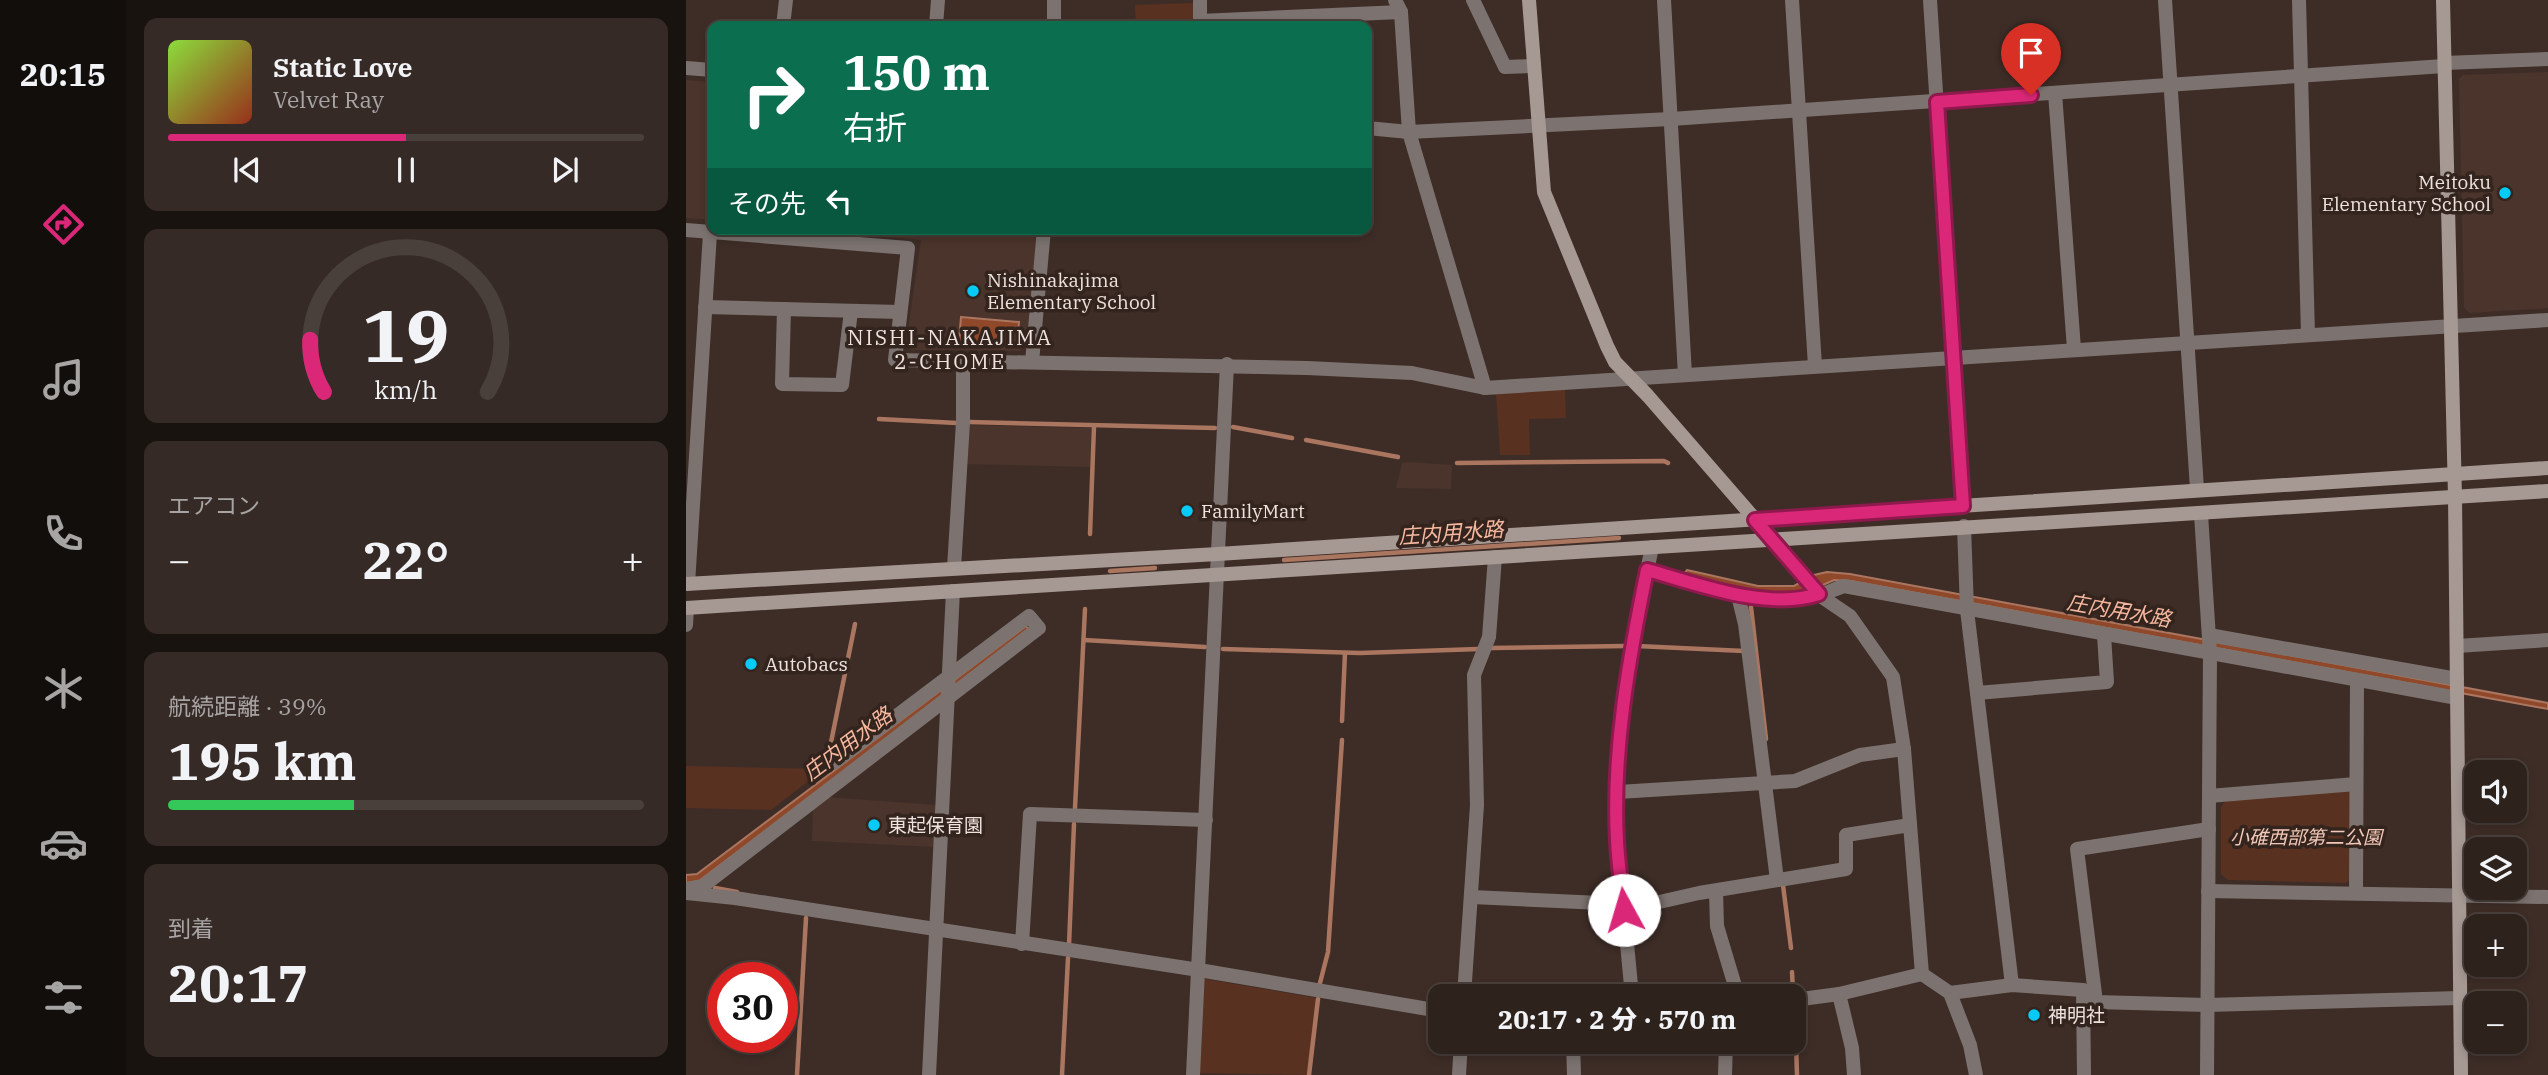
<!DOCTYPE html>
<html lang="ja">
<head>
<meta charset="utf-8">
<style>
	body { margin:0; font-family:"IBM Plex Serif","Noto Sans JP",serif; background:#362a26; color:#f1f3f6; height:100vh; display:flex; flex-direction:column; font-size:26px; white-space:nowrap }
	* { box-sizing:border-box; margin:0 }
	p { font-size:23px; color:#a7a4a4 }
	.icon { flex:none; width:38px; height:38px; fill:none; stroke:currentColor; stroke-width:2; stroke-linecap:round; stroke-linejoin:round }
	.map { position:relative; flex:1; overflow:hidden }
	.drawer { display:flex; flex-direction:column; gap:18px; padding:18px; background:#191310; width:560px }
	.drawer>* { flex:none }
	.banner { position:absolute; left:21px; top:21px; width:665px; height:214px; border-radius:14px; box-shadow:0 4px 10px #0003,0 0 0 2px #493f3b; background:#0b6e4f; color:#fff; overflow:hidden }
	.buttons { position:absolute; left:1778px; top:760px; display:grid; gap:14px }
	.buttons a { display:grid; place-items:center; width:63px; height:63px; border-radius:14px; background:#2e221d; box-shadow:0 4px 10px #0003,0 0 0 2px #493f3b; font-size:35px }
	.speed { position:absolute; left:21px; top:962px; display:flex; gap:14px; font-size:35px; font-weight:700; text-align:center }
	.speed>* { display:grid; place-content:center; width:91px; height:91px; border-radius:50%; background:#2e221d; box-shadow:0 4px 10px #0003,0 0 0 2px #493f3b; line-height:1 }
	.speed .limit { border:10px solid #d22; background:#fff; color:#111 }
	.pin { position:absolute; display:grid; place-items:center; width:60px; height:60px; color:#fff; margin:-72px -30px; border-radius:50% 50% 50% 0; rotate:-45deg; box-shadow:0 0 7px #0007 }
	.pin .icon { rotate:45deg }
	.me { position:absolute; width:77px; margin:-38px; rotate:354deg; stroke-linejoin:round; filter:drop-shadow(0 0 5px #0008) }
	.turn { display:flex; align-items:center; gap:24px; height:147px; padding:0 21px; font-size:32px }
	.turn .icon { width:91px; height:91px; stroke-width:2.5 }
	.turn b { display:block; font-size:49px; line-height:60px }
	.then { display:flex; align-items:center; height:66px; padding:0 21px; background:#0003; gap:14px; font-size:26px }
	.big { font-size:52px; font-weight:800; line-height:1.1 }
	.drawer .card { flex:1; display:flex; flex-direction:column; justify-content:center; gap:10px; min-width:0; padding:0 24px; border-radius:14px; background:#362a26 }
	.drawer .dial { align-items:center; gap:0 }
	.dial svg { height:182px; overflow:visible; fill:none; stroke:#493f3b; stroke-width:7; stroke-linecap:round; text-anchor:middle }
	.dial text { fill:#f1f3f6; stroke:none }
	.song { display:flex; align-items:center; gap:21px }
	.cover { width:84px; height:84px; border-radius:10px; background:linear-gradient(135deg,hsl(90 70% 55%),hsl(10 70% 35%)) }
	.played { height:7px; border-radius:4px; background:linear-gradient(90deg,#db2777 50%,#493f3b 50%) }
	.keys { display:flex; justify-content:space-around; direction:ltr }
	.heat { display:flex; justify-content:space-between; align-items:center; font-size:38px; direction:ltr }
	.charge { height:10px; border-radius:5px; background:linear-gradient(90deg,#34c759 39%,#493f3b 0) }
	.trip { position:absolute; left:742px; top:984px; width:378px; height:70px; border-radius:14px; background:#2e221d; box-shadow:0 4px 10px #0003,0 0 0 2px #493f3b; font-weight:800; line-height:70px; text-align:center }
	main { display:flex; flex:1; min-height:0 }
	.menu { display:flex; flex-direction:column; width:126px; justify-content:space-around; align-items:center; background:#120e0c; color:#a7a4a4 }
	.menu .icon { width:49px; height:49px }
	.menu .selected { color:#db2777 }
	.menu b { font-size:32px; color:#f1f3f6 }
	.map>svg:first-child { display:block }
	.built { fill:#4b342b }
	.green { fill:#593121 }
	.water { fill:#8f482a; stroke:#ab7660; stroke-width:2 }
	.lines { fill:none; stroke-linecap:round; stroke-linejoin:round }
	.stream { stroke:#ab7660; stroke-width:4.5 }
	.street { stroke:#7c7370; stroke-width:14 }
	.secondary { stroke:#a69893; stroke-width:14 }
	.route-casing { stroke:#8e194d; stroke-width:18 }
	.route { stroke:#db2777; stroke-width:12 }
	.poi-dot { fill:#06cbf9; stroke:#33241d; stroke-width:2.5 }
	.labels { text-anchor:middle; stroke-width:7; stroke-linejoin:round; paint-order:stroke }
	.poi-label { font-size:19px; fill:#ede2de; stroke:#33241d; text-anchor:start }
	.park-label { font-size:19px; font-style:italic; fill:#f2c7b7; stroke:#33241d }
	.neighbourhood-label { font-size:21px; letter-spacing:2px; fill:#ede2de; stroke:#33241d }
	.water-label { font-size:21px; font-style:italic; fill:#f7b8a0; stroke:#33241d }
</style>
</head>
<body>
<main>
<nav class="menu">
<b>20:15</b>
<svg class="icon selected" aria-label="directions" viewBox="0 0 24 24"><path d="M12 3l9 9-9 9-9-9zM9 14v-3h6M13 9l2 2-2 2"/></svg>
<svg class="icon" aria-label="music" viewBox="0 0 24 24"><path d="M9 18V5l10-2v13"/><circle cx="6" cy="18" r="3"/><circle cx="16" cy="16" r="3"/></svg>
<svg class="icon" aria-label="phone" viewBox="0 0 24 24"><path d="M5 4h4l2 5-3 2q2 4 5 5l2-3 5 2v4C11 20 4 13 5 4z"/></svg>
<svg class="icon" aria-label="climate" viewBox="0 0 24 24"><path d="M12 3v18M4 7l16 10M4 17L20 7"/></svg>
<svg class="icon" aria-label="car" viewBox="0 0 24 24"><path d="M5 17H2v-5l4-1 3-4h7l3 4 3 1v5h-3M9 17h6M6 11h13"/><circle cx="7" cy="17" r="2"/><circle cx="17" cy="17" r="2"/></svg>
<svg class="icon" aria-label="filters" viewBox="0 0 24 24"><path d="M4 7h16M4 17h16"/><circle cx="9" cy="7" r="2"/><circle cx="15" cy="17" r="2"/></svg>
</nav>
<section class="drawer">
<div class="card">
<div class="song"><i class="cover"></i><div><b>Static Love</b><p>Velvet Ray</p></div></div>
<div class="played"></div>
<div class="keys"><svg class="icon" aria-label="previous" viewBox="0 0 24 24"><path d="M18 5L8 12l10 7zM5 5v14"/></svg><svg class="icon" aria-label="pause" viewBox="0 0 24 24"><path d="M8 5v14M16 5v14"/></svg><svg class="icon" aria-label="next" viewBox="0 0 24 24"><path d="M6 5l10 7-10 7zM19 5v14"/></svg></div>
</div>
<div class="card dial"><svg viewBox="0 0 100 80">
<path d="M14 69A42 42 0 1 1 86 69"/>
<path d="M14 69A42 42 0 0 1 8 46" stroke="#db2777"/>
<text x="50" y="56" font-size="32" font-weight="700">19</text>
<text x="50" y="72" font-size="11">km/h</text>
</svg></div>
<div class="card"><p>エアコン</p>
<div class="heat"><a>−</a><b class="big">22°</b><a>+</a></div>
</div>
<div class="card"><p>航続距離 · 39%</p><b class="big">195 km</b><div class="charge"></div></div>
<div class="card"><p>到着</p><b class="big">20:17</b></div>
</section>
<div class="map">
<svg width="1862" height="1075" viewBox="0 0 1862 1075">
	<rect width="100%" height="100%" fill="#3e2d27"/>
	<g class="built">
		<path d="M 1862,72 L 1862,308 L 1784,313 L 1778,308 L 1773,79 L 1777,75 Z"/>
		<path d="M 0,80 L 26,82 L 26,220 L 0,218 Z"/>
		<path d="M 122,229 L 352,229 L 342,344 L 333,351 L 225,350 L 220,343 L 235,240 Z"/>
		<path d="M 281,425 L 405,428 L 404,467 L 279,464 Z"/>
		<path d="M 722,462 L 766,465 L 765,489 L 710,488 L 716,463 Z"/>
		<path d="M 139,797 L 251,805 L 249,847 L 126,841 L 127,808 Z"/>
	</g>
	<g class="green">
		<path d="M 507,3 L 507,26 L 450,26 L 449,5 Z"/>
		<path d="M 879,388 L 880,418 L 843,419 L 844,455 L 814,455 L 810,393 Z"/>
		<path d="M 0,766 L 138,769 L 85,810 L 0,808 Z"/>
		<path d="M 1663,790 L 1666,794 L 1664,879 L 1660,883 L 1542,880 L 1535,874 L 1535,807 L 1541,799 Z"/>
		<path d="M 519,979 L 631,998 L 623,1075 L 511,1073 L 516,982 Z"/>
	</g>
	<g class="water">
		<path d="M 275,317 L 333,322 L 331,346 L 273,341 Z"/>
		<path d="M 1001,570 L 1072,586 L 1108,586 L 1128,575 L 1141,572 L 1164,574 L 1862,703 L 1862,709 L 1165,581 L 1148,580 L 1119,593 L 1069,591 L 998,574 Z"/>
		<path d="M 340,626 L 344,631 L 13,881 L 0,883 L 0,875 L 11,874 Z"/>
	</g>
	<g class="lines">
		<g class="stream">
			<path d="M 193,419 L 271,423"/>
			<path d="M 283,422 L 529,428"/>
			<path d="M 547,427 L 606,438"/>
			<path d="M 620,440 L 712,457"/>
			<path d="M 771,463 L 978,461 L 982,463"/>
			<path d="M 404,534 L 408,426"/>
			<path d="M 598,560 L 933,538"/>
			<path d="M 424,571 L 469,568"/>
			<path d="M 1065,607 L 1080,739"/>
			<path d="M 398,640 L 519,647"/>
			<path d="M 951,646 L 1058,651"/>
			<path d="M 805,648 L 940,646"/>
			<path d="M 537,649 L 674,653 L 793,649"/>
			<path d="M 656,721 L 659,653"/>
			<path d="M 140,767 L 169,624"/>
			<path d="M 389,808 L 399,609"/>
			<path d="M 1097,885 L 1105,948"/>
			<path d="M 29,888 L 51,892"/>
			<path d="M 383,945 L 388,824"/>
			<path d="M 1106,972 L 1107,992"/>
			<path d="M 634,983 L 642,952 L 656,740"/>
			<path d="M 1109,1010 L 1111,1075"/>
			<path d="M 111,1075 L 120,918"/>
			<path d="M 376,1075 L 382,958"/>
			<path d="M 623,1075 L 632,999"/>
		</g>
		<g class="street">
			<path d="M 368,0 L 368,26"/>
			<path d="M 514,0 L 514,26"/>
			<path d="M 709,0 L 715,12 L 723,132 L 799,388"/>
			<path d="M 787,0 L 819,67 L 847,66"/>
			<path d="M 978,0 L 999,375"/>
			<path d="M 1106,0 L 1129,366"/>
			<path d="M 1244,0 L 1277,506"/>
			<path d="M 1479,0 L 1511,489"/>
			<path d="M 1613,0 L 1622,335"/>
			<path d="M 514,21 L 715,12"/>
			<path d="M 97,26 L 100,0"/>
			<path d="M 250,26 L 252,0"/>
			<path d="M 1758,63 L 1862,59"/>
			<path d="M 0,68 L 26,70"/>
			<path d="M 1369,93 L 1388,349"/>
			<path d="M 681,128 L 723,132 L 985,119 L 1758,66"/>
			<path d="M 0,230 L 222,248 L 209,360 L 621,368 L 726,373 L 799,388 L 1862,320"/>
			<path d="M 19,307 L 214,312"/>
			<path d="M 98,309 L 96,384 L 156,385 L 165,311"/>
			<path d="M 346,362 L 358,229"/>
			<path d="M 1515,514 L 1524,654 L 1521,1075"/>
			<path d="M 1278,526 L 1281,610 L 1326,985"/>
			<path d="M 1086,539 L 1133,595 L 1164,616 L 1207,677 L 1218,749 L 1236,974 L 1264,993 L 1284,1045 L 1290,1075"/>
			<path d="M 268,568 L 277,422 L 277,361"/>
			<path d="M 961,570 C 1013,584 1067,606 1122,598 C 1134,596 1146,590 1158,586 L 1771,698"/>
			<path d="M 2,584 L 24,233"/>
			<path d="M 1052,595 L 1059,624 L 1091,880"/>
			<path d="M 0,625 L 1,608"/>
			<path d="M 1523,635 L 1771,679"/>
			<path d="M 1771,646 L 1862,640"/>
			<path d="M 1291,693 L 1421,682 L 1418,635"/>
			<path d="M 932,792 L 1109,781 L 1174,755 L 1218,749"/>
			<path d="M 1523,796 L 1670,784"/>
			<path d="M 1,889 L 17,886 L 353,628 L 343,616 L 148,763"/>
			<path d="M 1030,891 L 1031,926 L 1052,996"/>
			<path d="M 1522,891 L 1862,897"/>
			<path d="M 0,893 L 49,898 L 513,970 L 754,1011"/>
			<path d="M 1670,893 L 1671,681"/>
			<path d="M 786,897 L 937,904"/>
			<path d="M 938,910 L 1013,893 L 1160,869 L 1160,835 L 1224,825"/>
			<path d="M 336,944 L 344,814 L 520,820"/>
			<path d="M 1397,990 L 1398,1075"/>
			<path d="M 1264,993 L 1326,985 L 1397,990 L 1410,1002 L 1521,1005 L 1774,998"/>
			<path d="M 1153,994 L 1166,1048 L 1168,1075"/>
			<path d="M 778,996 L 791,805 L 788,675 L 803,637 L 809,557"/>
			<path d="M 946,996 L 931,839 L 932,764 L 946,642 L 966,547"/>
			<path d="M 1108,1000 L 1153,994 L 1236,974"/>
			<path d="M 1410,1002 L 1391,849 L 1523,829"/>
			<path d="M 887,1041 L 888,1075"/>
			<path d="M 243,1075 L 267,591"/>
			<path d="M 507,1075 L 541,364"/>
			<path d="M 773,1075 L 775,1041"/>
			<path d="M 1039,1075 L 1040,1041"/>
		</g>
		<g class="secondary">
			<path d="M 843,0 L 858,192 L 921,346 L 929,362 L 962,396 L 1074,525"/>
			<path d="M 1757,0 L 1769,496 L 1775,1075"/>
			<path d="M 0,584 L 532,554 L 1862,468"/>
			<path d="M 0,608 L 1862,491"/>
		</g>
	</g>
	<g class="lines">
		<g class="route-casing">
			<path id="route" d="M 938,910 C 936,887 932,864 931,841 C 926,751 943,658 961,570 C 1012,584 1081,611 1133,594 L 1069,520 L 1277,506 L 1251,102 L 1345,95"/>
		</g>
		<use href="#route" class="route"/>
	</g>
	<g class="poi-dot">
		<circle cx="1819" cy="193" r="7"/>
		<circle cx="287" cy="291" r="7"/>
		<circle cx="501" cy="511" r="7"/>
		<circle cx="65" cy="664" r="7"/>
		<circle cx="188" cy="825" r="7"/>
		<circle cx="1348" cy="1015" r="7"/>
	</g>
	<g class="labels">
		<g class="poi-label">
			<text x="1805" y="189" text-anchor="end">Meitoku<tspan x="1805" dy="22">Elementary School</tspan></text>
			<text x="301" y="287">Nishinakajima<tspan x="301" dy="22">Elementary School</tspan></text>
			<text x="515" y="518">FamilyMart</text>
			<text x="79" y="671">Autobacs</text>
			<text x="202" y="832">東起保育園</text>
			<text x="1362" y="1022">神明社</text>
		</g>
		<g class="park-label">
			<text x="1620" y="844">小碓西部第二公園</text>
		</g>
		<g class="neighbourhood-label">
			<text x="264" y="345">NISHI-NAKAJIMA<tspan x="264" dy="24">2-CHOME</tspan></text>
		</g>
		<g class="water-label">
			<text transform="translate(765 533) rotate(-4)" y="7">庄内用水路</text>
			<text transform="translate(1433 611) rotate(10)" y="7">庄内用水路</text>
			<text transform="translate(162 744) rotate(-37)" y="7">庄内用水路</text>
		</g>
	</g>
</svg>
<div class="buttons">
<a><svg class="icon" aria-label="sound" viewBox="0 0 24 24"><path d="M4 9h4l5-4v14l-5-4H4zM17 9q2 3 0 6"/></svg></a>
<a><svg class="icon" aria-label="layers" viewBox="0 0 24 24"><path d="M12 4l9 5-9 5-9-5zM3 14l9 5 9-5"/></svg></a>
<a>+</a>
<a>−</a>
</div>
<div class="speed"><div class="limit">30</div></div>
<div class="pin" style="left:1345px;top:95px;background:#d93025"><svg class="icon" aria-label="arrive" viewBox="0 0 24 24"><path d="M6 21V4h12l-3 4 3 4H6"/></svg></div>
<svg class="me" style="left:938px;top:910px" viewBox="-20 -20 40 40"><circle r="19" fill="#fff"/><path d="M0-13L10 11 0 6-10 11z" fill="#db2777"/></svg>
<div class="trip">20:17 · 2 分 · 570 m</div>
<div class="banner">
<div class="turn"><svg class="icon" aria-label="right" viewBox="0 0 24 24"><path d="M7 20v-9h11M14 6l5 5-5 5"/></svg><div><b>150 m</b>右折</div></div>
<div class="then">その先<svg class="icon" aria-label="left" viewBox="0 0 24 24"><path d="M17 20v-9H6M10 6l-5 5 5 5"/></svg></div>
</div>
</div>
</main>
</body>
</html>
